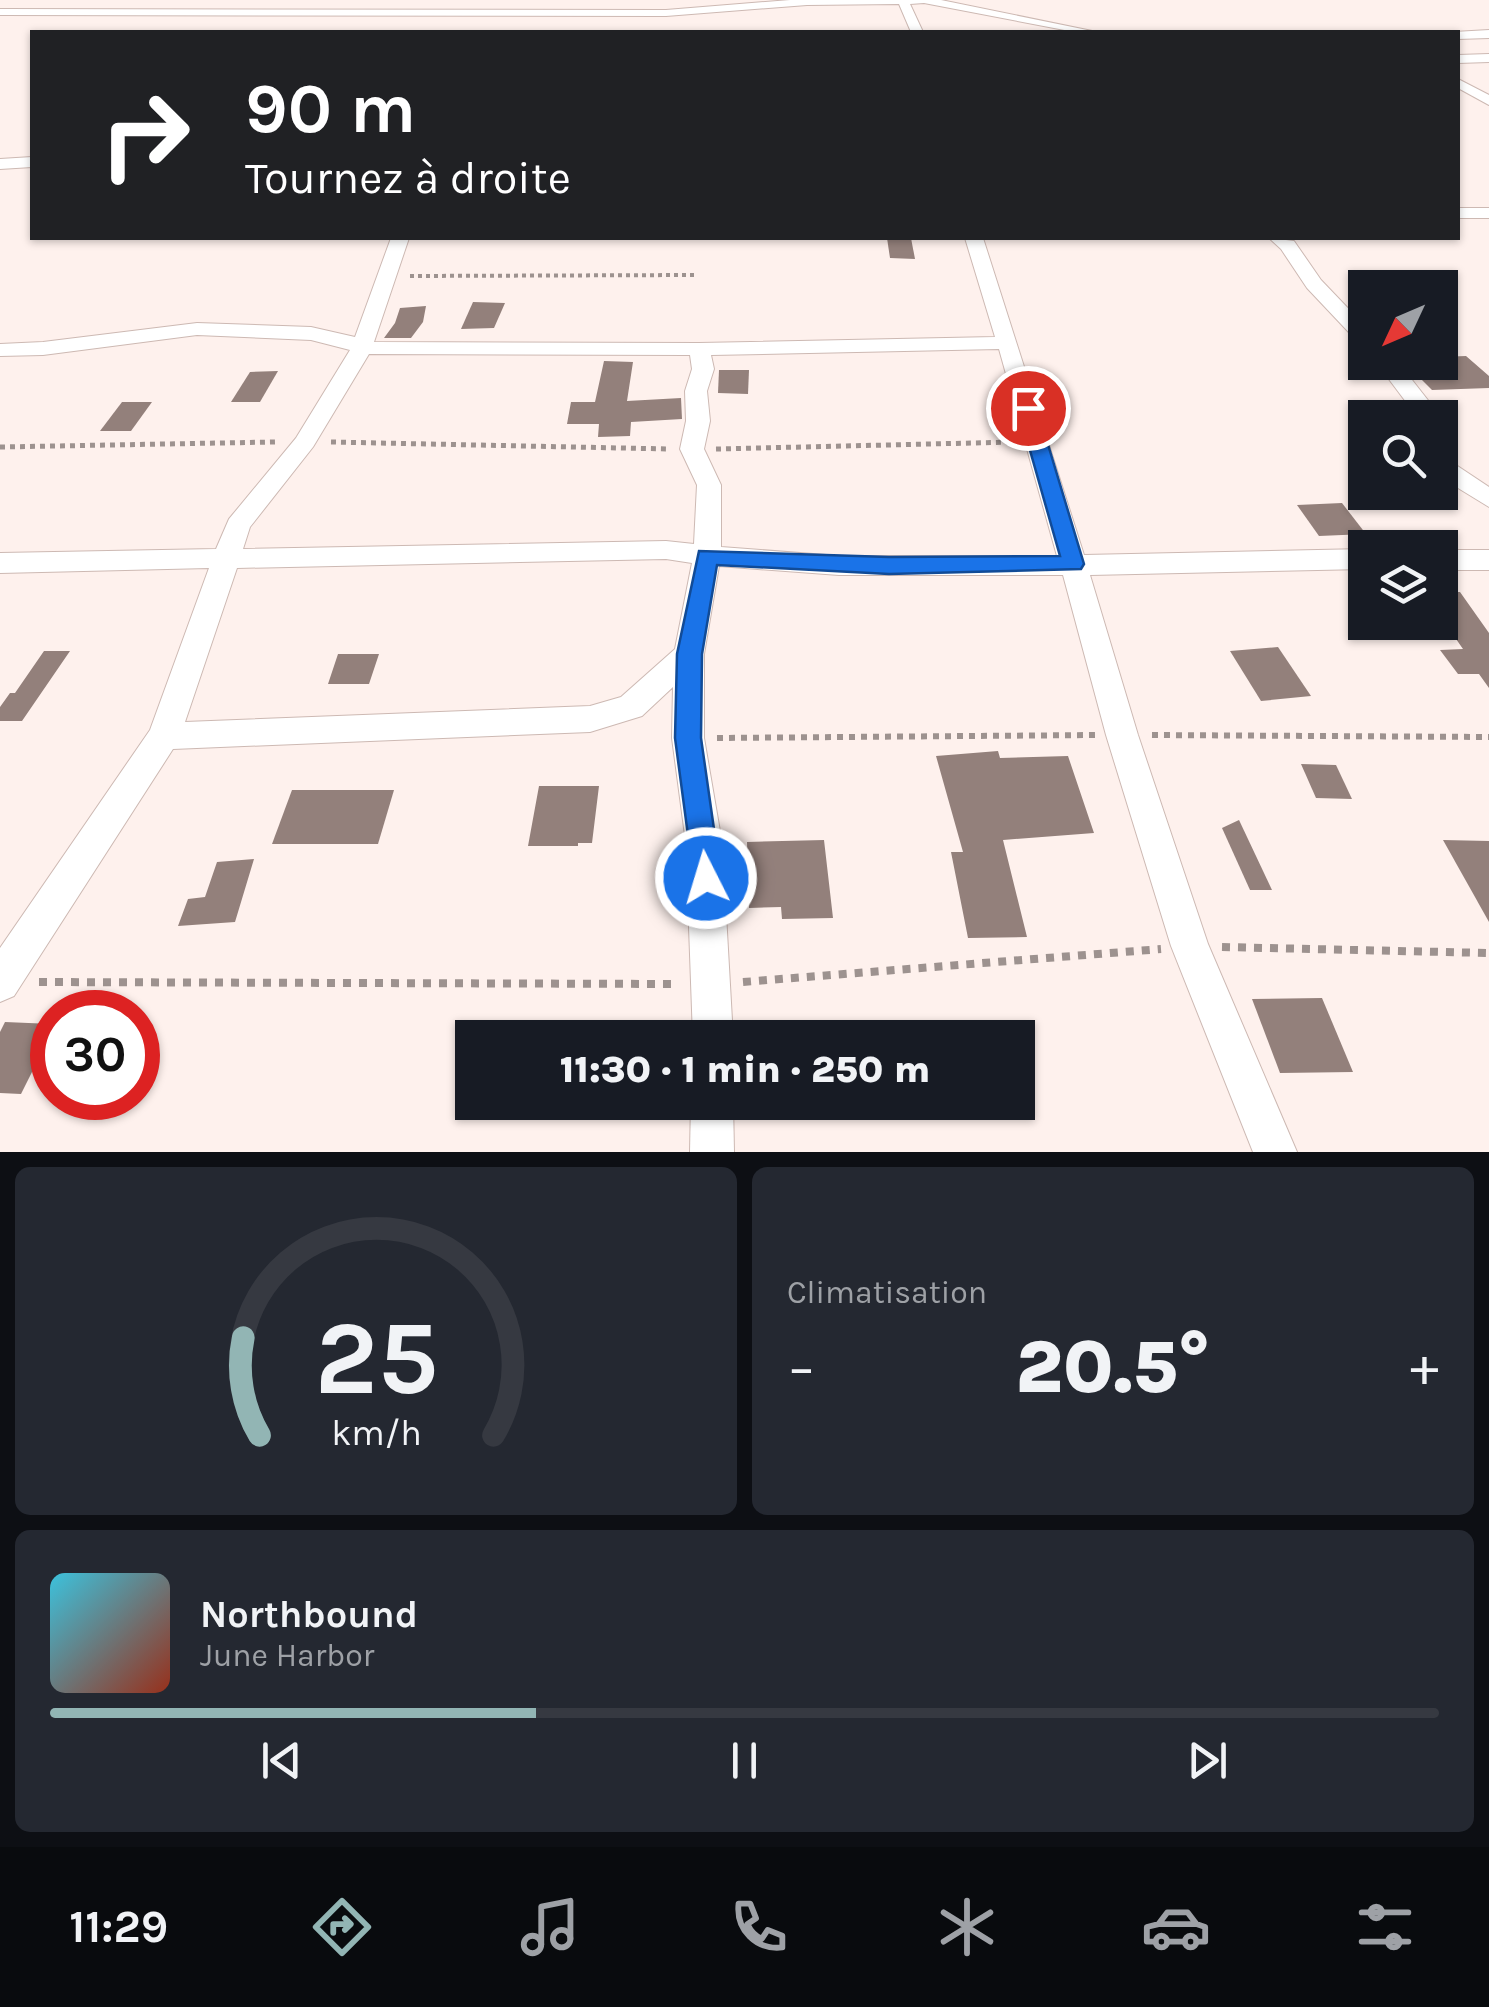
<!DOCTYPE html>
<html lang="fr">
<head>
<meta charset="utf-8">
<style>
	body { margin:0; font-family:Karla,sans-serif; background:#242831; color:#f1f3f6; height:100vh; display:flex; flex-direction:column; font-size:38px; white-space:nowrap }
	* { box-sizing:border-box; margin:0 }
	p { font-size:32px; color:#9ea1a6 }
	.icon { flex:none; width:55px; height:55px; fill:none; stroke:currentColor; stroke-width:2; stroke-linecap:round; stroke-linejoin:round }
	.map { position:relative; height:1152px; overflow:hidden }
	.panel { display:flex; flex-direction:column; gap:15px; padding:15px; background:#0d0f14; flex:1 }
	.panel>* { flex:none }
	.banner { position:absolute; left:30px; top:30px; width:1430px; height:210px; border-radius:0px; box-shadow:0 2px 8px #0004; background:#202124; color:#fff; overflow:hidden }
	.needle { width:65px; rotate:226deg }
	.buttons { position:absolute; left:1348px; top:270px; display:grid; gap:20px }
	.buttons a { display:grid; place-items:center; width:110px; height:110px; border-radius:0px; background:#171b24; box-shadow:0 2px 8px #0004; font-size:50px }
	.speed { position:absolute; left:30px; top:990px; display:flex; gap:20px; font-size:50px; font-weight:700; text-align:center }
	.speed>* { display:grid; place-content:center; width:130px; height:130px; border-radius:50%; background:#171b24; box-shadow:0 2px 8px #0004; line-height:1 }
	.speed .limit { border:15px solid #d22; background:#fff; color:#111 }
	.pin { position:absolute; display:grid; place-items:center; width:85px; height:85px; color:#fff; margin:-42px; border:5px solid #fff; border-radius:50%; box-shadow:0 2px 10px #0007 }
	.me { position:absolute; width:110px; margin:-55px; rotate:355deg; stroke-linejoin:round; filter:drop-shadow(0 0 8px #0008) }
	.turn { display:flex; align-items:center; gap:35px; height:210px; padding:0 50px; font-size:45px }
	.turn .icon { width:130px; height:130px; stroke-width:2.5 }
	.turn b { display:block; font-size:70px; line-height:85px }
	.big { font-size:75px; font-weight:800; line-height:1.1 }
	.panel .card { flex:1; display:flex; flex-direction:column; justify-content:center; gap:15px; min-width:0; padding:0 35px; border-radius:15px; background:#242831 }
	.panel .dial { align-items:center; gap:0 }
	.dial svg { height:260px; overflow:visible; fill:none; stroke:#363941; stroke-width:7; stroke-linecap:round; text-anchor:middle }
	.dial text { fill:#f1f3f6; stroke:none }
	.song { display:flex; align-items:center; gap:30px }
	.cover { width:120px; height:120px; border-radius:15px; background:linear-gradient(135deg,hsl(190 70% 55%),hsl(10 70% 35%)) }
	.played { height:10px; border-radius:5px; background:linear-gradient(90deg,#92b5b4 35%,#363941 35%) }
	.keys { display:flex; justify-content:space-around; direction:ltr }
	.heat { display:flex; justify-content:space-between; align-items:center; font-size:55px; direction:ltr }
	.panel .tiles { flex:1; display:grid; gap:15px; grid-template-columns:1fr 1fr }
	.card:last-child { grid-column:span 2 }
	.trip { position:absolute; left:455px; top:1020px; width:580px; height:100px; border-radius:0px; background:#171b24; box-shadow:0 2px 8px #0004; font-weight:800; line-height:100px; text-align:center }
	.tab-bar { display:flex; height:160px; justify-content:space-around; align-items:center; background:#090b0e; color:#9ea1a6 }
	.tab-bar .icon { width:70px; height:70px }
	.tab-bar .on { color:#92b5b4 }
	.tab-bar b { font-size:45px; color:#f1f3f6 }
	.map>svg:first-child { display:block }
	.building { fill:#93807b }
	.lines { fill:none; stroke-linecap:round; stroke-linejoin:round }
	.minor-casing { stroke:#cdb9b3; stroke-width:2 }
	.path-far3 { stroke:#9d928f; stroke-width:4; stroke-dasharray:4 4; stroke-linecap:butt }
	.path-far2 { stroke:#9d928f; stroke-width:5; stroke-dasharray:5 5; stroke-linecap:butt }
	.path-far1 { stroke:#9d928f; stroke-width:6; stroke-dasharray:6 6; stroke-linecap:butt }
	.path { stroke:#9d928f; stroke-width:8; stroke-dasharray:8 8; stroke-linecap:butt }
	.minor { fill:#fff; fill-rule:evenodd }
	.route { fill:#1a73e8; stroke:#114b97; stroke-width:2.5 }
</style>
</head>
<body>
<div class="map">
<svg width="1489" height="1152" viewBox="0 0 1489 1152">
	<rect width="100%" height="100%" fill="#fef1ed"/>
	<g class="building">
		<path d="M 887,238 L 911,238 L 915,259 L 890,258 Z"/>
		<path d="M 473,302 L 505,303 L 494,328 L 461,329 Z"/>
		<path d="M 426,306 L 423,322 L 411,338 L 384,338 L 395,323 L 400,308 Z"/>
		<path d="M 1466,356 L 1489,376 L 1489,388 L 1432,390 L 1404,362 L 1440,362 L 1440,357 Z"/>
		<path d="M 604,361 L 633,362 L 627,401 L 681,398 L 682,419 L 631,422 L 630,436 L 598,437 L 599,424 L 567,424 L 571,402 L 595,402 Z"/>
		<path d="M 719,370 L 749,370 L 748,394 L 718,393 Z"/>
		<path d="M 278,371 L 260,402 L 231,402 L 250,372 Z"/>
		<path d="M 122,402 L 152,402 L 131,431 L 100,431 Z"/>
		<path d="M 1342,503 L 1366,534 L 1319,536 L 1297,505 Z"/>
		<path d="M 1440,592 L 1460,592 L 1489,633 L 1489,688 L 1479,674 L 1458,674 L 1440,650 L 1463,649 L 1440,616 Z"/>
		<path d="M 1278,647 L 1311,696 L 1261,701 L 1230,651 Z"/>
		<path d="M 44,651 L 70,651 L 22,721 L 0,721 L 0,707 L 10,693 L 15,693 Z"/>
		<path d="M 338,654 L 379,654 L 369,684 L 328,684 Z"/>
		<path d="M 998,751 L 1000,758 L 1068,756 L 1094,833 L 1003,840 L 1027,937 L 968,938 L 951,852 L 963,852 L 936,756 Z"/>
		<path d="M 1301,764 L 1336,765 L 1352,799 L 1316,798 Z"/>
		<path d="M 539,786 L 599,786 L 592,843 L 578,843 L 578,846 L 528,846 Z"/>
		<path d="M 292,790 L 394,790 L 378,844 L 272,844 Z"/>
		<path d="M 1239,820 L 1272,890 L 1250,890 L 1222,828 Z"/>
		<path d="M 824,840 L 833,918 L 782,919 L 781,907 L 749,908 L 747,842 Z"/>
		<path d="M 1443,840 L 1489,841 L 1489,922 Z"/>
		<path d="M 254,859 L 235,922 L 178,926 L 188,899 L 205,897 L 217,862 Z"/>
		<path d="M 1322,998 L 1353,1072 L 1280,1073 L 1252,999 Z"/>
		<path d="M 5,1022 L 52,1024 L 52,1032 L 21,1094 L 0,1093 L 0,1032 Z"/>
	</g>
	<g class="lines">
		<g class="minor-casing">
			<g id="minor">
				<path d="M 790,0 L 941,0 L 1097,32 L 1075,32 L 924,3 L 910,4 L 923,32 L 911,32 L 899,4 L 807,5 L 666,16 L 0,15 L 0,9 L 666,10 Z"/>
				<path d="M 1489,30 L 1489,38 L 1458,39 L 1458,32 L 1454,32 Z"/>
				<path d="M 1489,54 L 1489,62 L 1458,63 L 1458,55 Z"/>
				<path d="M 1458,79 L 1489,95 L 1489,105 L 1458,88 Z"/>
				<path d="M 32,157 L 32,167 L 0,169 L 0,159 Z"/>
				<rect x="1458" y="208" width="31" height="10"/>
				<path d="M 391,238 L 409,238 L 374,342 L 699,343 L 995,337 L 965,238 L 983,238 L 1084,555 L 1365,549 L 1365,569 L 1090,575 L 1138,735 L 1208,944 L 1297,1152 L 1253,1152 L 1171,946 L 1106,735 L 1063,575 L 839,575 L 719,566 L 704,654 L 704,738 L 722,843 L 733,1038 L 693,1038 L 686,843 L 672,738 L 673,687 L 642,716 L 590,732 L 173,749 L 14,996 L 0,1002 L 0,948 L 150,730 L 209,568 L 0,573 L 0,553 L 216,549 L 229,519 L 296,438 L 350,350 L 311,340 L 197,335 L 43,355 L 0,356 L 0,344 L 43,342 L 197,323 L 311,327 L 355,337 ZM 999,349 L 1057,556 L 839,556 L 721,547 L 721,485 L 704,449 L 710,421 L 707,391 L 714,369 L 711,355 ZM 369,354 L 690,355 L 692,369 L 685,391 L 686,421 L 680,449 L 697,485 L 694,544 L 666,541 L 243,549 L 250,527 L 313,447 ZM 666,559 L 692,563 L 675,649 L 621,697 L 590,706 L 185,722 L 237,568 Z"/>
				<path d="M 1269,238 L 1294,241 L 1321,280 L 1365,326 L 1365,344 L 1358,342 L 1307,288 L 1281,249 Z"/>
				<path d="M 1376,362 L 1398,362 L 1438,413 L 1441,418 L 1440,420 L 1418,418 Z"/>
				<path d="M 1440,430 L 1452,437 L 1456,465 L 1489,487 L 1489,507 L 1440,477 Z"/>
				<rect x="1440" y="550" width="49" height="20"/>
				<path d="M 691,1102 L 733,1102 L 734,1152 L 690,1152 Z"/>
			</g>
		</g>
		<path class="path-far3" d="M 410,276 L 697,275"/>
		<g class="path-far2">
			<path d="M 331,442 L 670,449"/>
			<path d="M 0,447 L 275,442"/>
			<path d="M 716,449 L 1015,442"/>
		</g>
		<g class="path-far1">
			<path d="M 1152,735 L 1489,737"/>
			<path d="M 717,738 L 1096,735"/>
		</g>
		<g class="path">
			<path d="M 1222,947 L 1489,953"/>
			<path d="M 39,982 L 678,984"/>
			<path d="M 743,982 L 1161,949"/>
		</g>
		<use href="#minor" class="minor"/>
	</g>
	<path class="route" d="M 1028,403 L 1037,408 L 1084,564 L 1081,569 L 889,574 L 717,565 L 702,654 L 701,738 L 721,878 L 716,888 L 706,892 L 695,888 L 675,738 L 677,654 L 699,551 L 889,557 L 1060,556 L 1018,408 Z"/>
</svg>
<div class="buttons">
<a><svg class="needle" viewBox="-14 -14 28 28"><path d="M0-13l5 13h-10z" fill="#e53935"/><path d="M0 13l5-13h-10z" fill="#9ea1a6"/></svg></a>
<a><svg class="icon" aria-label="search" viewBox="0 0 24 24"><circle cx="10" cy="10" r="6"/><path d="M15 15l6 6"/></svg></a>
<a><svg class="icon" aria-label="layers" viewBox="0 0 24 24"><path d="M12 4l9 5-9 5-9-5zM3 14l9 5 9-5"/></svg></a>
</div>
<div class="speed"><div class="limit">30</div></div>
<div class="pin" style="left:1028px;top:408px;background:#d93025"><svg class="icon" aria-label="arrive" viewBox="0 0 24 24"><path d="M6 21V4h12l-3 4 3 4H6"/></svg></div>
<svg class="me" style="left:706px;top:878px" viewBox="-20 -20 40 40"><circle r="17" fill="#1a73e8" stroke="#fff" stroke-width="3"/><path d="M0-11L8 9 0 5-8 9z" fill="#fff"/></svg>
<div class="trip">11:30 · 1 min · 250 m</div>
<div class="banner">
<div class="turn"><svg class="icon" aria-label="right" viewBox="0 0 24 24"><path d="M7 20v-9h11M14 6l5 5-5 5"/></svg><div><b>90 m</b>Tournez à droite</div></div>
</div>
</div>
<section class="panel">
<div class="tiles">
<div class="card dial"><svg viewBox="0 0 100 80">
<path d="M14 69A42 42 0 1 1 86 69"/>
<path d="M14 69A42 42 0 0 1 9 39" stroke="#92b5b4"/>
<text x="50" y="56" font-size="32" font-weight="700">25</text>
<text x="50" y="72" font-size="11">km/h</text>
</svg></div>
<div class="card"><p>Climatisation</p>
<div class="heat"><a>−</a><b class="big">20.5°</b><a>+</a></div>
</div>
<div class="card">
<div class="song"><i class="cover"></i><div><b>Northbound</b><p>June Harbor</p></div></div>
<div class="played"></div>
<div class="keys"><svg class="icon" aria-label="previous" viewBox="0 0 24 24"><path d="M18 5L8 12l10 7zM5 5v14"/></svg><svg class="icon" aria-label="pause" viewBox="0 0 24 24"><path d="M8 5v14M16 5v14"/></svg><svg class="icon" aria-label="next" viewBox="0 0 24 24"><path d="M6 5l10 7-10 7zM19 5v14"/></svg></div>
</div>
</div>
</section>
<nav class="tab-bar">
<b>11:29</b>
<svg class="icon on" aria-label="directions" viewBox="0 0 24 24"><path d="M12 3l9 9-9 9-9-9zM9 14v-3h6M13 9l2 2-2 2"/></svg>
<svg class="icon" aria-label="music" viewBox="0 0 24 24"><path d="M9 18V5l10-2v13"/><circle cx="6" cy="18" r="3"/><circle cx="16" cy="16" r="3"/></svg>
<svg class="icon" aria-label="phone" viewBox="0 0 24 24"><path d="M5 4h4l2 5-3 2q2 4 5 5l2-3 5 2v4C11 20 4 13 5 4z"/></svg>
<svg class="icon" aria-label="climate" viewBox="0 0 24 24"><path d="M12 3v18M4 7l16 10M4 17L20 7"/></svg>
<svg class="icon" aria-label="car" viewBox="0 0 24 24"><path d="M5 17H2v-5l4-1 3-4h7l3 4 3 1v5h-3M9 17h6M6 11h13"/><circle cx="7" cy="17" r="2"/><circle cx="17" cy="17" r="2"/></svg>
<svg class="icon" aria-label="filters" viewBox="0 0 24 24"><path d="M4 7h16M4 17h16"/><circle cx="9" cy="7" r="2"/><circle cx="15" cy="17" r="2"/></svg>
</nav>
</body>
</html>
